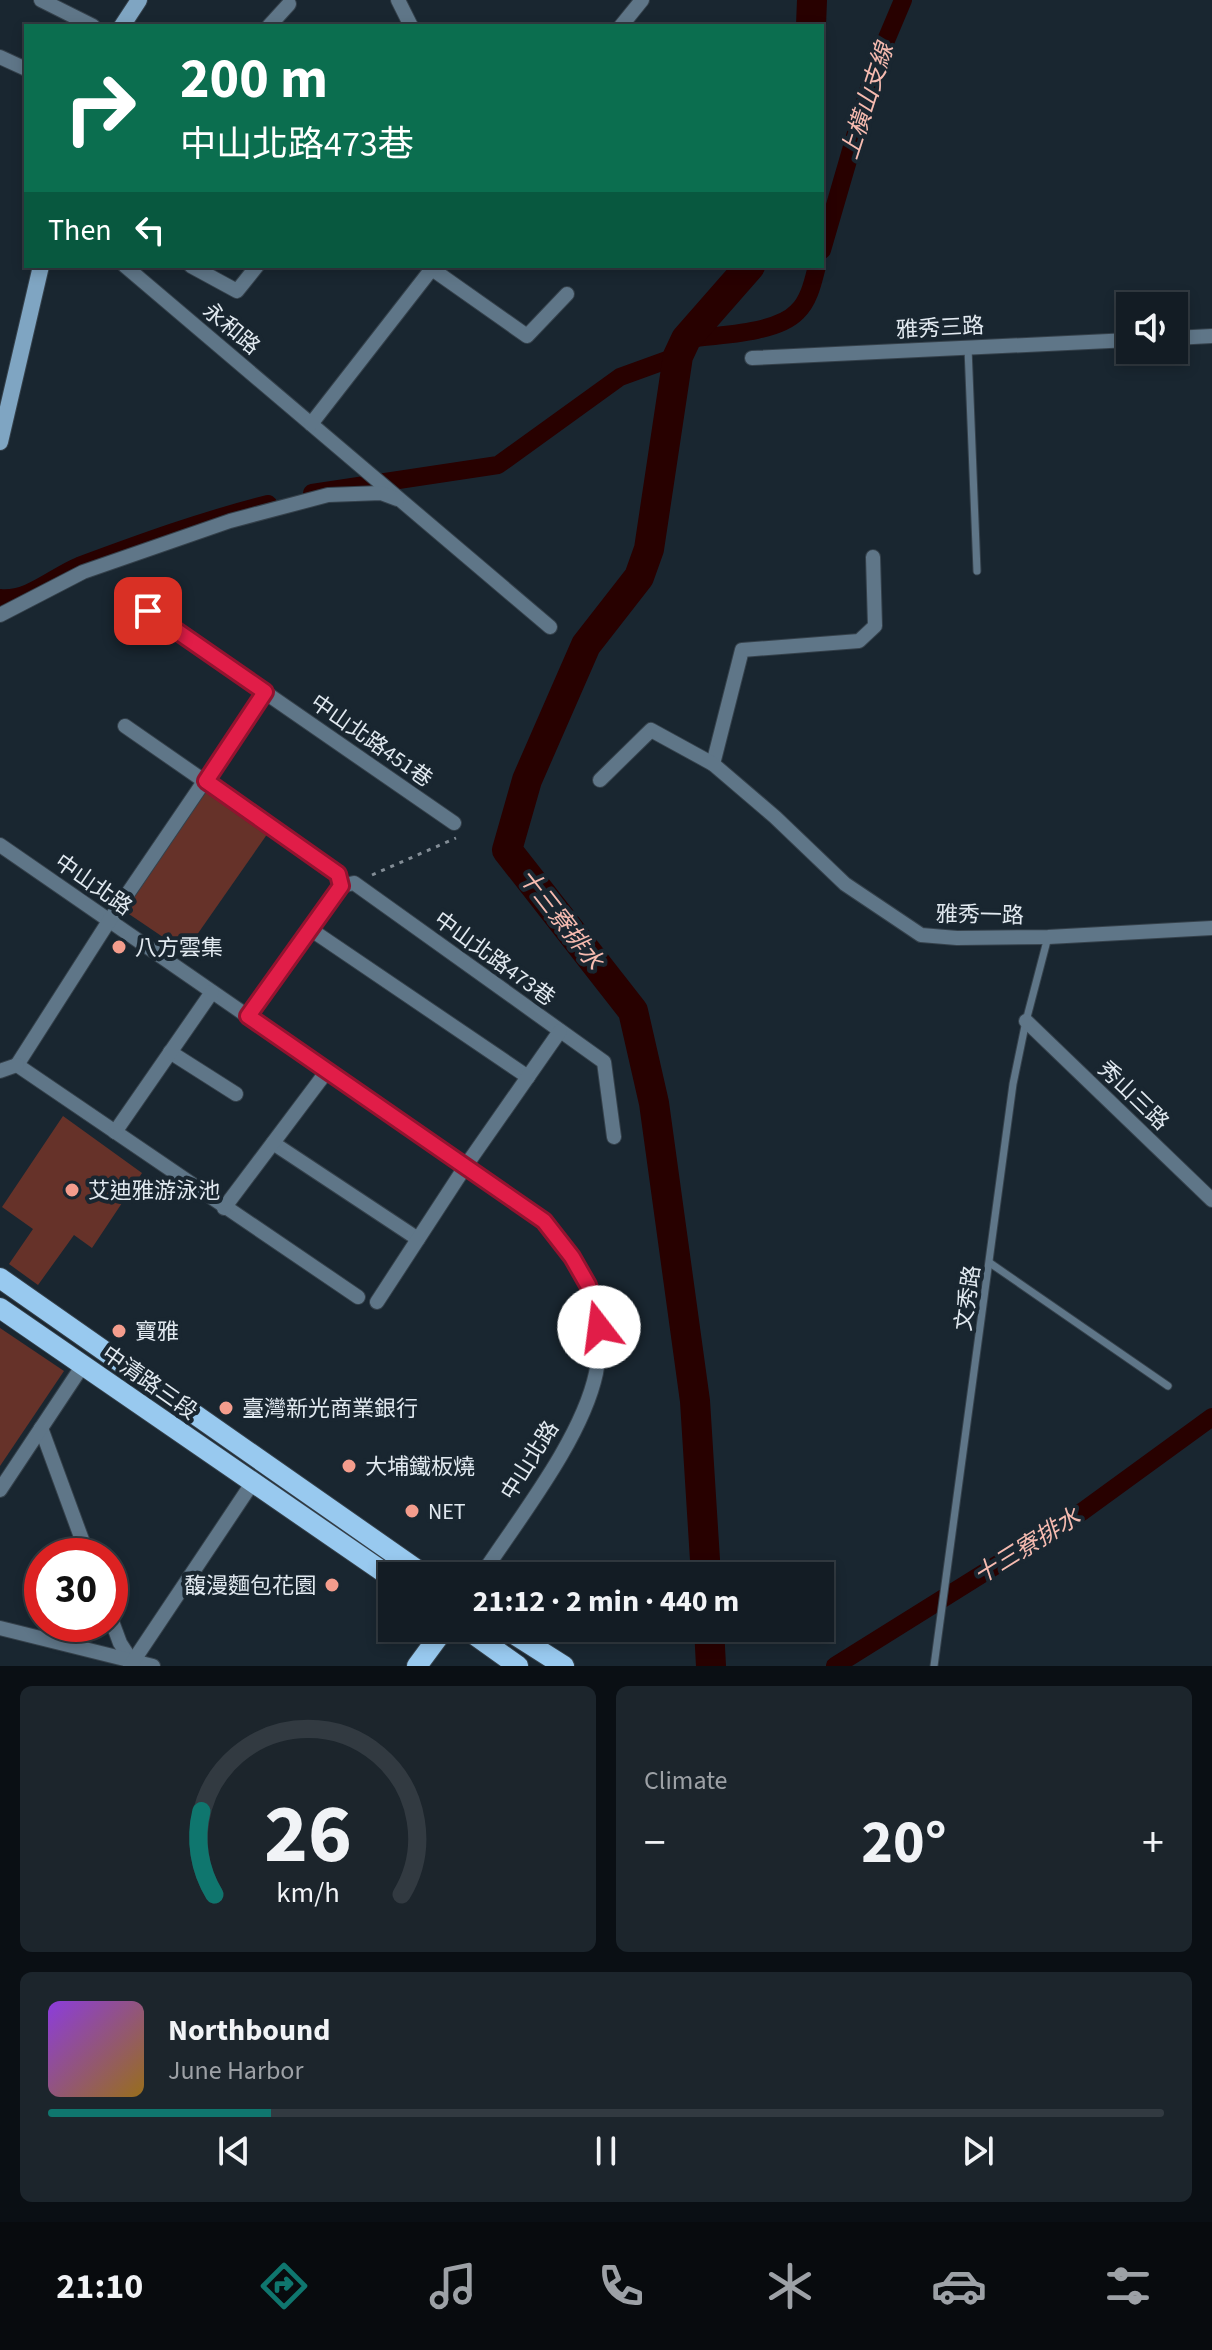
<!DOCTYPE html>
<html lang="en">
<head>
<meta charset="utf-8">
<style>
	body { margin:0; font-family:"Source Sans 3","Noto Sans TC",sans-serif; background:#1c252c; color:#f1f3f6; height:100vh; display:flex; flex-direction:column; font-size:30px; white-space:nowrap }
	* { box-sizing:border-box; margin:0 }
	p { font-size:26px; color:#9da1a6 }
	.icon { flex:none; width:44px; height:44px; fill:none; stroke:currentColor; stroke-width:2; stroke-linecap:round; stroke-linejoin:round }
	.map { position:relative; height:1666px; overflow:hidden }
	.sheet { display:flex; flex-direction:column; gap:20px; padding:20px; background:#0a0f14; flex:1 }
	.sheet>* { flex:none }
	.top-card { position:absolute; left:24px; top:24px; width:800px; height:244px; border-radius:0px; box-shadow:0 4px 12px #0003,0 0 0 2px #323a41; background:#0b6e4f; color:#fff; overflow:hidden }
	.buttons { position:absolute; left:1116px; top:292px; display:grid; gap:16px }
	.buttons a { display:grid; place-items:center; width:72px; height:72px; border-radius:0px; background:#131c24; box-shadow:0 4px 12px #0003,0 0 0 2px #323a41; font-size:40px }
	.speed { position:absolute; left:24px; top:1538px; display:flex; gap:16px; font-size:40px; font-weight:700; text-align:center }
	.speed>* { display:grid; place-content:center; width:104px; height:104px; border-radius:50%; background:#131c24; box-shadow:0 4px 12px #0003,0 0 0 2px #323a41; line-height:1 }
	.speed .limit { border:12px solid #d22; background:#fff; color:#111 }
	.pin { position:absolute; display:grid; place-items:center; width:68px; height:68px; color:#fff; margin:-34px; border-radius:16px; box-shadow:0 4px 12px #0006 }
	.me { position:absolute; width:88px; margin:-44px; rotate:345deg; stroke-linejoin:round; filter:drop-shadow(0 0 6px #0008) }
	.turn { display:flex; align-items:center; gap:28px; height:168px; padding:0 24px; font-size:36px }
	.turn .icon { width:104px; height:104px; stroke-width:2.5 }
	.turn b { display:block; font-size:56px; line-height:68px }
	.then { display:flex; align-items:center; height:76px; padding:0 24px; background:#0003; gap:16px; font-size:30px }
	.big { font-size:60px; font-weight:700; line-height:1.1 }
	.sheet .tile { flex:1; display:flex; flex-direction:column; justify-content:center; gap:12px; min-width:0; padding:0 28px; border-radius:12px; background:#1c252c }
	.sheet .dial { align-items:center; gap:0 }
	.dial svg { height:208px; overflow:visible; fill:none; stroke:#323a41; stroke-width:7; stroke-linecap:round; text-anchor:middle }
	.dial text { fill:#f1f3f6; stroke:none }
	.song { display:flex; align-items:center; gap:24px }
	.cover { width:96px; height:96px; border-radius:12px; background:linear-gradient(135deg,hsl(270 70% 55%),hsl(40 70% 35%)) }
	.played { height:8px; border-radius:4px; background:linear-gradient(90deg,#0f766e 20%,#323a41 20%) }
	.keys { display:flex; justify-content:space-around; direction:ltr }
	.heat { display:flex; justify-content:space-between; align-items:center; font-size:44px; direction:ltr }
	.sheet .tiles { flex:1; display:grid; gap:20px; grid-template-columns:1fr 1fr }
	.tile:last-child { grid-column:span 2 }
	.trip { position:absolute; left:378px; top:1562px; width:456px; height:80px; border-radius:0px; background:#131c24; box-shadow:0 4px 12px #0003,0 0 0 2px #323a41; font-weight:700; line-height:80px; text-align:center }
	.tab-bar { display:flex; height:128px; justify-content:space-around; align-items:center; background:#080b0e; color:#9da1a6 }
	.tab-bar .icon { width:56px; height:56px }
	.tab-bar .selected { color:#0f766e }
	.tab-bar b { font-size:36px; color:#f1f3f6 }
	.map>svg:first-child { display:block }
	.green { fill:#663229 }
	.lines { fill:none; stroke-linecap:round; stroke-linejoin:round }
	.canal { stroke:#280100; stroke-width:18 }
	.river { stroke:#280100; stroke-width:30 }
	.lane-casing { stroke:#35414b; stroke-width:9 }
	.street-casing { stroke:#35414b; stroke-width:16 }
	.secondary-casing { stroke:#35414b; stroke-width:18 }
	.primary-casing { stroke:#35414b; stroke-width:22 }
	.path { stroke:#838d96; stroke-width:3; stroke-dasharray:4 6; stroke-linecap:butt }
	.lane { stroke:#5f7688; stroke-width:7 }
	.street { stroke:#5f7688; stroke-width:14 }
	.secondary { stroke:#7fa5c2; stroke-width:16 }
	.primary { stroke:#98c9ef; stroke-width:20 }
	.route-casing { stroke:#92132f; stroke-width:20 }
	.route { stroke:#e11d48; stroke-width:14 }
	.poi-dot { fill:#f49d8d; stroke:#192630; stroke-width:3 }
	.labels { text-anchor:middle; stroke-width:8; stroke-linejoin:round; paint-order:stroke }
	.street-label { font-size:22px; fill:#e1e9f0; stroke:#192630 }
	.poi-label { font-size:22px; fill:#e1e9f0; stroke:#192630; text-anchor:start }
	.water-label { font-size:24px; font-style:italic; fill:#f6bbb0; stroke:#192630 }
</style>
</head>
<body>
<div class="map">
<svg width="1212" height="1666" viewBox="0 0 1212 1666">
	<rect width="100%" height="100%" fill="#192630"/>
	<g class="green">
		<path d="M 207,790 L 268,833 L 185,952 L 123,910 Z"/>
		<path d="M 63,1116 L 142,1173 L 92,1248 L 74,1235 L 38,1285 L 9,1264 L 33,1229 L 2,1207 Z"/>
		<path d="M 0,1328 L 64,1371 L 0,1466 Z"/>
	</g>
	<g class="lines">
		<g class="canal">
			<path d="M 822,250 L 876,64 L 903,0"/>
			<path d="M 686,339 C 716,335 776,334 797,312 C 809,301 813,282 817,266"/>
			<path d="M 312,493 L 498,465 L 620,377 L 678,356"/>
			<path d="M 0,598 C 29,601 54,576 79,566 C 141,543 204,520 268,504"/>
			<path d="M 835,1666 L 1083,1511 L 1212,1417"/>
		</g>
		<g class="river">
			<path d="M 811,26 L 812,0"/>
			<path d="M 706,1576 L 695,1401 L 654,1103 L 633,1011 L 507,850 L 527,780 L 586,645 L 639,577 L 649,549 L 678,356 L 686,339 L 750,266"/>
			<path d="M 709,1628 L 711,1666"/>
		</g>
		<g class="lane-casing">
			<g id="lane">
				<path d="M 968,348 L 977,571"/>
				<path d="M 990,1263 L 1168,1386"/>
				<path d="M 934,1666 L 1013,1084 L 1026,1021 L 1048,937"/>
			</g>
		</g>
		<g class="street-casing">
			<g id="street">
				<path d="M 41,0 L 93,26"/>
				<path d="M 398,0 L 411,26"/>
				<path d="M 269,26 L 289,4"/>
				<path d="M 621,26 L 642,0"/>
				<path d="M 0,57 L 26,69"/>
				<path d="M 125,266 L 550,627"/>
				<path d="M 191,266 L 237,291 L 257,266"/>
				<path d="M 432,269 L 527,336 L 567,294"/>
				<path d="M 1174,338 L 1212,336"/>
				<path d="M 752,358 L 1130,340"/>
				<path d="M 311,424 L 434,266"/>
				<path d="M 124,595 L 454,823"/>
				<path d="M 0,615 L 83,572 L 230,521 L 328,495 L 381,493 L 397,499"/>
				<path d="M 125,726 L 338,874 L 341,886"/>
				<path d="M 713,764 L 742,650 L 859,641 L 875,626 L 873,557"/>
				<path d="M 600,780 L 651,730 L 713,764 L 775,817 L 845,884 L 921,935 L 957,938 L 1048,937 L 1212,928"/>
				<path d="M 0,845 L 544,1221 C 560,1242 580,1263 589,1288 C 598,1314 602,1345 596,1373 C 582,1439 519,1518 481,1576"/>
				<path d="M 310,929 L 528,1077"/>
				<path d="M 248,1016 L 341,886 L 354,883 L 604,1062 L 614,1137"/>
				<path d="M 1026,1021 L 1212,1200"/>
				<path d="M 170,1052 L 236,1094"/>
				<path d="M 17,1065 L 109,921 L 265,692"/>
				<path d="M 17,1065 L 358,1297"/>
				<path d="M 0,1071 L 17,1065"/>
				<path d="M 115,1132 L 212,992"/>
				<path d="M 273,1143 L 418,1239"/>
				<path d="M 224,1208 L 327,1071"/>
				<path d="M 377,1302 L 465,1167 L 560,1031"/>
				<path d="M 41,1428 L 88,1556"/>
				<path d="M 0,1490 L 83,1365"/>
				<path d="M 110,1616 L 120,1643 L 131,1660"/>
				<path d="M 0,1628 L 153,1666"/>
				<path d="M 130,1666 L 253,1482"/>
			</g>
		</g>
		<g class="secondary-casing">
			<g id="secondary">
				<path d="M 122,26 L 139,0"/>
				<path d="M 0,442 L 41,266"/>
			</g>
		</g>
		<g class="primary-casing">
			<g id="primary">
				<path d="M 0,1278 L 426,1576"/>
				<path d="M 0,1308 L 392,1578"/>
				<path d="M 465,1628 L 518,1666"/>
				<path d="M 504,1628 L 564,1666"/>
				<path d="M 417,1666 L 445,1628"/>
			</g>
		</g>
		<path class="path" d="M 372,875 L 456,838"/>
		<use href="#lane" class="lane"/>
		<use href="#street" class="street"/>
		<use href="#secondary" class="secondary"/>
		<use href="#primary" class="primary"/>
	</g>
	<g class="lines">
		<g class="route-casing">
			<path id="route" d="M 148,611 L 265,692 L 206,781 L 338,874 L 341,886 L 248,1016 L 544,1221 L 572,1257 L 588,1285 L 599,1327"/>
		</g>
		<use href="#route" class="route"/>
	</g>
	<g class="poi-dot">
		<circle cx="119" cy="947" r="8"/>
		<circle cx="72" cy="1190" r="8"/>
		<circle cx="119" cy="1331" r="8"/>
		<circle cx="226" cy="1408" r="8"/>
		<circle cx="349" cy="1466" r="8"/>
		<circle cx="412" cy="1511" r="8"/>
		<circle cx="332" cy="1585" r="8"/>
	</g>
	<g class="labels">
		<g class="street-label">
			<text transform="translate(940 327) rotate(-3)" y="8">雅秀三路</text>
			<text transform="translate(232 328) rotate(40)" y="8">永和路</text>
			<text transform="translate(372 740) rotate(35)" y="8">中山北路451巷</text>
			<text transform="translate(94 884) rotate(35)" y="8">中山北路</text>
			<text transform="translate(980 914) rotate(1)" y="8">雅秀一路</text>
			<text transform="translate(495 958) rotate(36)" y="8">中山北路473巷</text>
			<text transform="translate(1134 1095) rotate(44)" y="8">秀山三路</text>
			<text transform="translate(967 1298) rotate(-82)" y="8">文秀路</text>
			<text transform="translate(150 1382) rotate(35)" y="8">中清路三段</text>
			<text transform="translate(529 1460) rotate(-58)" y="8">中山北路</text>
		</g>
		<g class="poi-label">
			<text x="135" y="955">八方雲集</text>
			<text x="88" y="1198">艾迪雅游泳池</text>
			<text x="135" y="1339">寶雅</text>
			<text x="242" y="1416">臺灣新光商業銀行</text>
			<text x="365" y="1474">大埔鐵板燒</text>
			<text x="428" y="1519">NET</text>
			<text x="316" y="1593" text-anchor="end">馥漫麵包花園</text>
		</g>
		<g class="water-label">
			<text transform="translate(867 101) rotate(-72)" y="8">上橫山支線</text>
			<text transform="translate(561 919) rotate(52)" y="8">十三寮排水</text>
			<text transform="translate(1027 1546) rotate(-32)" y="8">十三寮排水</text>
		</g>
	</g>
</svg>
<div class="buttons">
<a><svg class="icon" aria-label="sound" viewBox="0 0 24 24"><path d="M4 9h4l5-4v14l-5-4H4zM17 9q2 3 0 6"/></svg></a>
</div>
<div class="speed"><div class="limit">30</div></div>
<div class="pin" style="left:148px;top:611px;background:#d93025"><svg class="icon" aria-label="arrive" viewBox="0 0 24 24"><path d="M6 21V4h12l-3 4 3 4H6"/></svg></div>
<svg class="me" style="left:599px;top:1327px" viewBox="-20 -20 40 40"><circle r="19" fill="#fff"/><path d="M0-13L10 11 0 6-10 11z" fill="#e11d48"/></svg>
<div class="trip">21:12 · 2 min · 440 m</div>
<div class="top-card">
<div class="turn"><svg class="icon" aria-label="right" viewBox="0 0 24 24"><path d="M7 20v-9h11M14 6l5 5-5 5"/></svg><div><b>200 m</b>中山北路473巷</div></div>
<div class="then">Then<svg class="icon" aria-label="left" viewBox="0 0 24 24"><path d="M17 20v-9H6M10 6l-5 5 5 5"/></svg></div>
</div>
</div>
<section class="sheet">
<div class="tiles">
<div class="tile dial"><svg viewBox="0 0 100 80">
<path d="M14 69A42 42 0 1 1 86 69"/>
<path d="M14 69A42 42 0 0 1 9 37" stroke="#0f766e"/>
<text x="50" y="56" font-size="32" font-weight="700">26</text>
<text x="50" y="72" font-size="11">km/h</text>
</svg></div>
<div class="tile"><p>Climate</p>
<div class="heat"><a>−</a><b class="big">20°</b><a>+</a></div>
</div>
<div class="tile">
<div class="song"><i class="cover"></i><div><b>Northbound</b><p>June Harbor</p></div></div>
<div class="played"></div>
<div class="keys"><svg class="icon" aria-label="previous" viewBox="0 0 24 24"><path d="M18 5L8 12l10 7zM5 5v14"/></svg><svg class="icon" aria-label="pause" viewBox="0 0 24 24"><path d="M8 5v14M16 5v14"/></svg><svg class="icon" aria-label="next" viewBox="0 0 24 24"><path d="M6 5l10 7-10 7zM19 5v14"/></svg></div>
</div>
</div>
</section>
<nav class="tab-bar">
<b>21:10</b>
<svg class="icon selected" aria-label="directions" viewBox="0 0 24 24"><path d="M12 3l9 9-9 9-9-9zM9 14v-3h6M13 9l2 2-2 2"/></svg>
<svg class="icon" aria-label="music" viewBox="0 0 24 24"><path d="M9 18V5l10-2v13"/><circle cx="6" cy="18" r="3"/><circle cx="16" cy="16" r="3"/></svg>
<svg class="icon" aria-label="phone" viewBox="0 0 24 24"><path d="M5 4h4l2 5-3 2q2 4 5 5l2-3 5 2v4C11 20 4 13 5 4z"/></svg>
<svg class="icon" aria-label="climate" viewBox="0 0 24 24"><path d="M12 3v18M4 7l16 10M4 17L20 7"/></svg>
<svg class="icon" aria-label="car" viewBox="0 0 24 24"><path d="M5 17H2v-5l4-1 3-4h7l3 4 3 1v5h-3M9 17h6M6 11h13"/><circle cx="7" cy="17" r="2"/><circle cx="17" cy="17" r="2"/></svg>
<svg class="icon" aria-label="filters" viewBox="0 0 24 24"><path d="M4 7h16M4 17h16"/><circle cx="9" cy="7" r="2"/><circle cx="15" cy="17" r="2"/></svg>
</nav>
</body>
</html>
